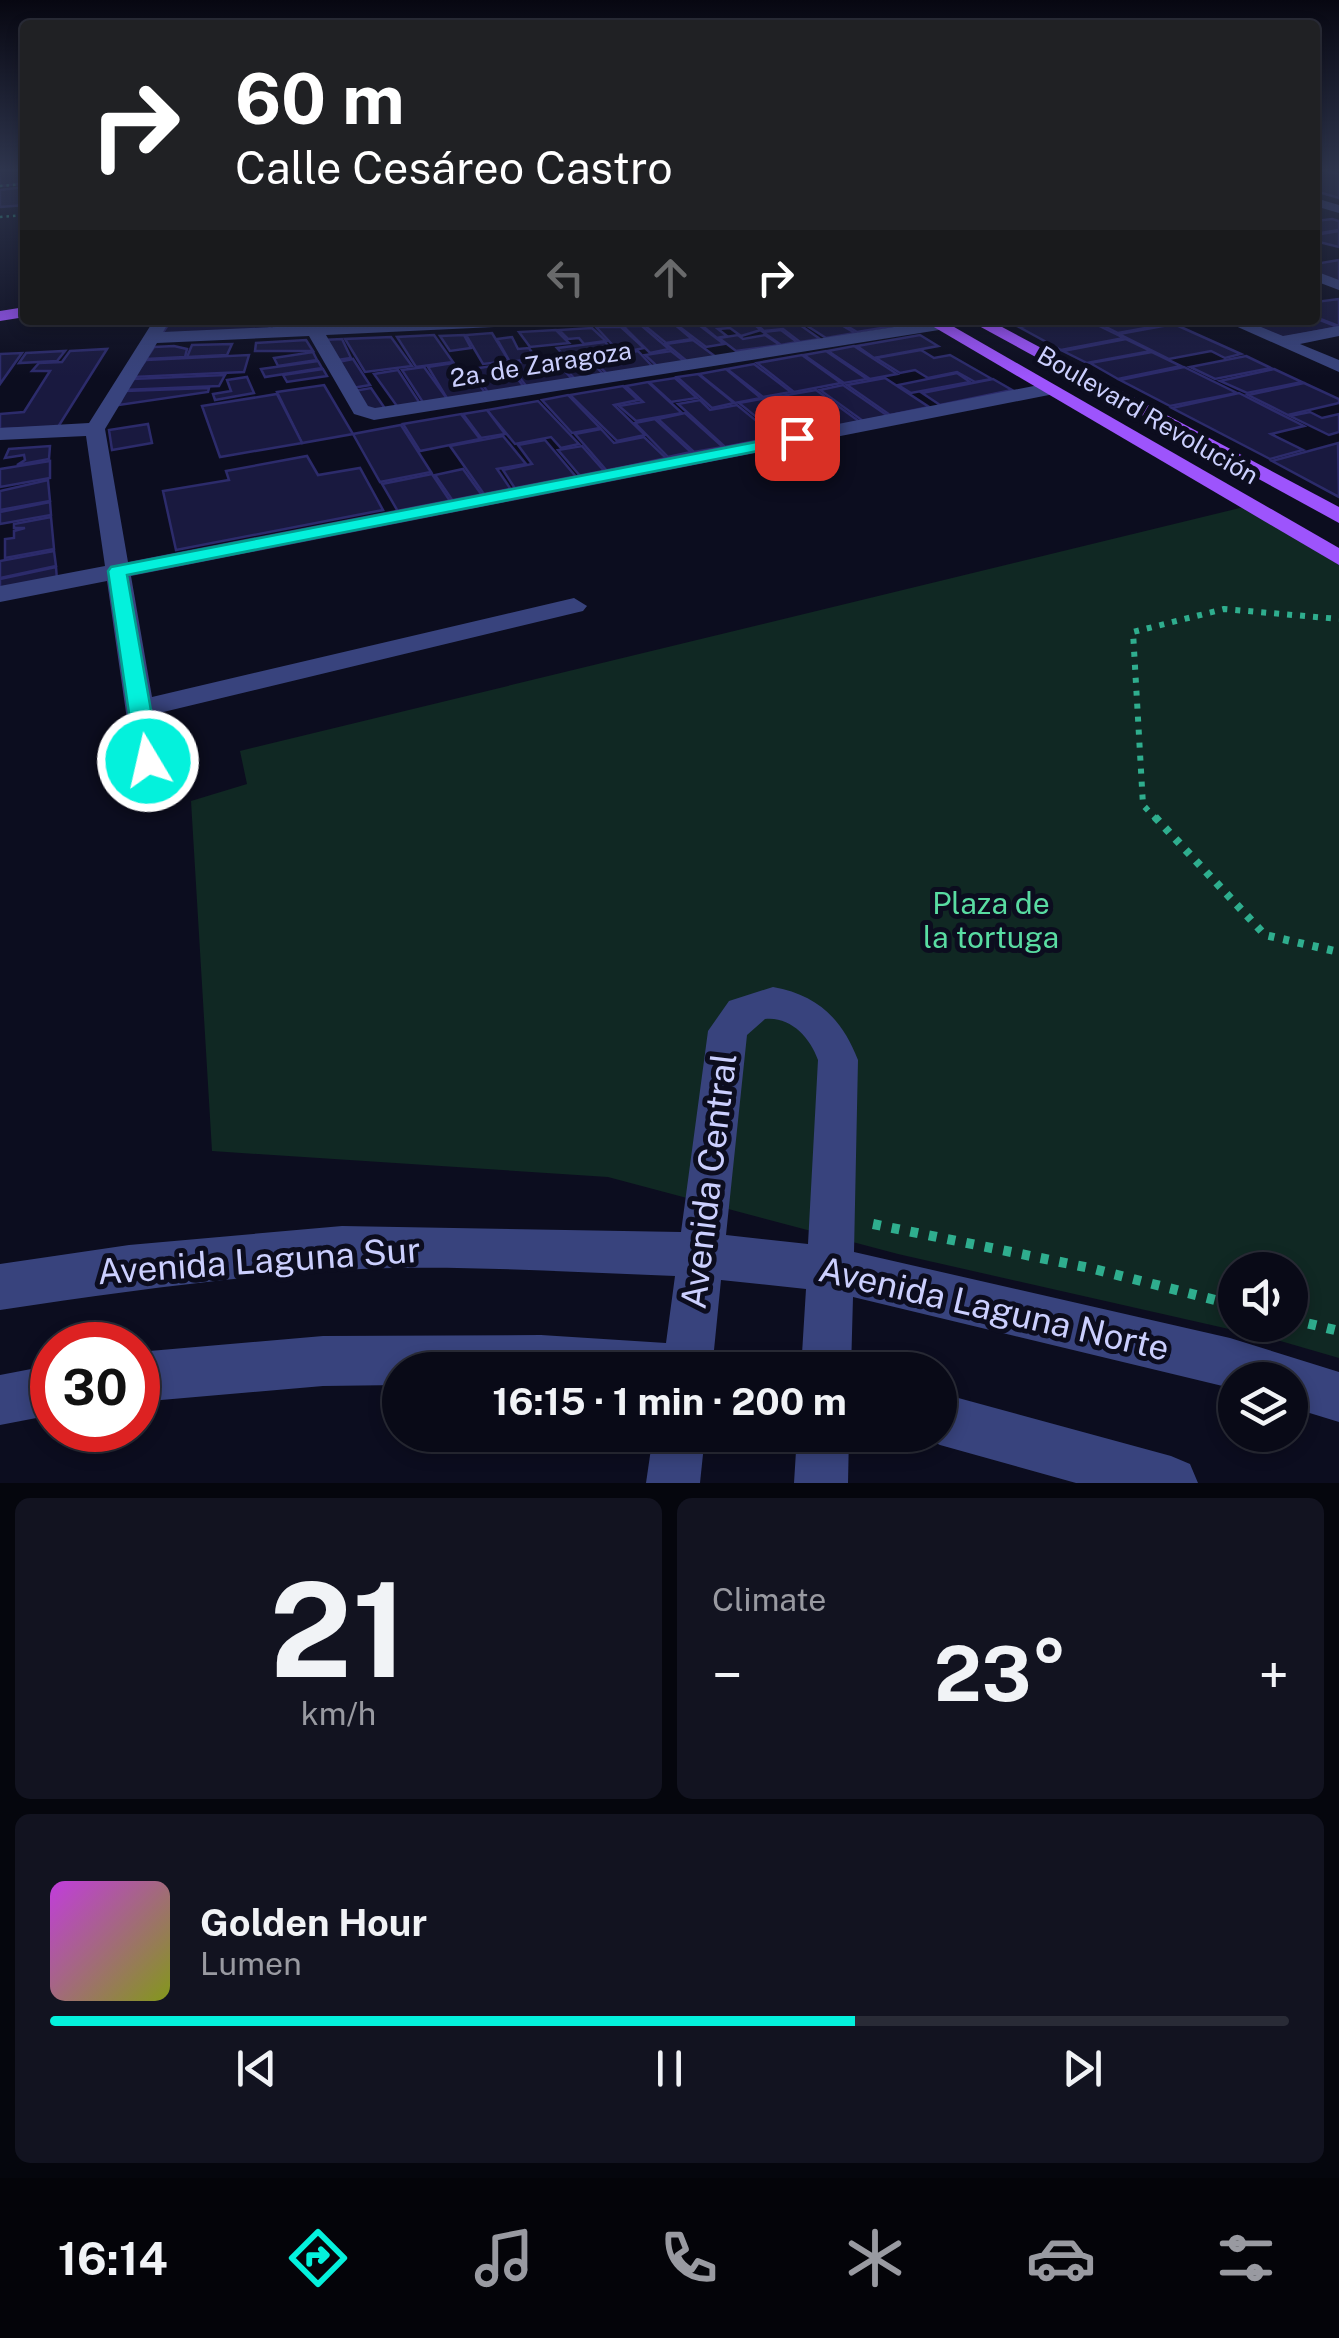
<!DOCTYPE html>
<html lang="en">
<head>
<meta charset="utf-8">
<style>
	body { margin:0; font-family:"Public Sans",sans-serif; background:#121320; color:#f1f3f6; height:100vh; display:flex; flex-direction:column; font-size:38px; white-space:nowrap }
	* { box-sizing:border-box; margin:0 }
	p { font-size:32px; color:#999aa1 }
	.icon { flex:none; width:55px; height:55px; fill:none; stroke:currentColor; stroke-width:2; stroke-linecap:round; stroke-linejoin:round }
	.map { position:relative; height:1483px; overflow:hidden }
	.panel { display:flex; flex-direction:column; gap:15px; padding:15px; background:#05060d; flex:1 }
	.panel>* { flex:none }
	.banner { position:absolute; left:20px; top:20px; width:1300px; height:305px; border-radius:10px; box-shadow:0 5px 15px #0003,0 0 0 2px #292b36; background:#202124; color:#fff; overflow:hidden }
	.buttons { position:absolute; left:1218px; top:1252px; display:grid; gap:20px }
	.buttons a { display:grid; place-items:center; width:90px; height:90px; border-radius:50%; background:#090a17; box-shadow:0 5px 15px #0003,0 0 0 2px #292b36; font-size:50px }
	.speed { position:absolute; left:30px; top:1322px; display:flex; gap:20px; font-size:50px; font-weight:700; text-align:center }
	.speed>* { display:grid; place-content:center; width:130px; height:130px; border-radius:50%; background:#090a17; box-shadow:0 5px 15px #0003,0 0 0 2px #292b36; line-height:1 }
	.speed .limit { border:15px solid #d22; background:#fff; color:#111 }
	.pin { position:absolute; display:grid; place-items:center; width:85px; height:85px; color:#fff; margin:-42px; border-radius:20px; box-shadow:0 5px 15px #0006 }
	.me { position:absolute; width:110px; margin:-55px; rotate:351deg; stroke-linejoin:round; filter:drop-shadow(0 0 8px #0008) }
	.turn { display:flex; align-items:center; gap:35px; height:210px; padding:0 50px; font-size:45px }
	.turn .icon { width:130px; height:130px; stroke-width:2.5 }
	.turn b { display:block; font-size:70px; line-height:85px }
	.lanes { display:flex; align-items:center; height:95px; padding:0 50px; background:#0003; justify-content:center; gap:50px; direction:ltr }
	.lanes .off { opacity:.35 }
	.big { font-size:75px; font-weight:700; line-height:1.1 }
	.panel .widget { flex:1; display:flex; flex-direction:column; justify-content:center; gap:15px; min-width:0; padding:0 35px; border-radius:15px; background:#121320 }
	.panel .dial { align-items:center; gap:0 }
	.dial b { font-size:130px; line-height:1 }
	.song { display:flex; align-items:center; gap:30px }
	.cover { width:120px; height:120px; border-radius:15px; background:linear-gradient(135deg,hsl(290 70% 55%),hsl(70 70% 35%)) }
	.played { height:10px; border-radius:5px; background:linear-gradient(90deg,#04f1dc 65%,#292b36 65%) }
	.keys { display:flex; justify-content:space-around; direction:ltr }
	.heat { display:flex; justify-content:space-between; align-items:center; font-size:55px; direction:ltr }
	.panel .tiles { flex:1; display:grid; gap:15px; grid-template-columns:1fr 1fr }
	.widget:last-child { grid-column:span 2 }
	.trip { position:absolute; left:382px; top:1352px; width:575px; height:100px; border-radius:50px; background:#090a17; box-shadow:0 5px 15px #0003,0 0 0 2px #292b36; font-weight:700; line-height:100px; text-align:center }
	.tab-bar { display:flex; height:160px; justify-content:space-around; align-items:center; background:#040409; color:#999aa1 }
	.tab-bar .icon { width:70px; height:70px }
	.tab-bar .active { color:#04f1dc }
	.tab-bar b { font-size:45px; color:#f1f3f6 }
	.map>svg:first-child { display:block }
	.green { fill:#102823; fill-rule:evenodd }
	.building { fill:#19193f; stroke:#2c2b6b; stroke-width:2.5 }
	.lines { fill:none; stroke-linecap:round; stroke-linejoin:round }
	.path-far3 { stroke:#2fae8e; stroke-width:2.5; stroke-dasharray:2.5 4; stroke-linecap:butt }
	.path-far2 { stroke:#2fae8e; stroke-width:6; stroke-dasharray:5 8; stroke-linecap:butt }
	.path-far1 { stroke:#2fae8e; stroke-width:8; stroke-dasharray:6 9; stroke-linecap:butt }
	.path { stroke:#2fae8e; stroke-width:10; stroke-dasharray:8 11; stroke-linecap:butt }
	.minor { fill:#38437d; fill-rule:evenodd }
	.major { fill:#9d54fc; fill-rule:evenodd }
	.route { fill:#04f1dc; stroke:#039d8f; stroke-width:2.5 }
	.labels { text-anchor:middle; stroke-width:10; stroke-linejoin:round; paint-order:stroke }
	.far-street-label { font-size:25px; fill:#cbcffe; stroke:#0c0d1f }
	.park-label { font-size:30px; fill:#59dca2; stroke:#0c0d1f }
	.near-street-label { font-size:35px; fill:#cbcffe; stroke:#0c0d1f }
</style>
</head>
<body>
<div class="map">
<svg width="1339" height="1483" viewBox="0 0 1339 1483">
	<rect width="100%" height="100%" fill="#0c0d1f"/>
	<path class="green" d="M 1244,507 L 1339,565 L 1339,1358 L 1277,1340 L 898,1254 L 608,1177 L 212,1151 L 191,801 L 247,784 L 240,751 ZM 1235,1270 L 1290,1270 L 1290,1325 L 1235,1325 Z"/>
	<g class="building">
		<path d="M 1315,169 L 1339,174 L 1339,198 L 1315,191 Z"/>
		<path d="M 20,170 L 20,184 L 0,186 L 0,171 Z"/>
		<path d="M 25,187 L 25,205 L 0,207 L 0,190 Z"/>
		<rect x="21" y="217" width="4" height="53"/>
		<path d="M 1332,219 L 1339,221 L 1339,230 L 1315,234 L 1315,221 Z"/>
		<path d="M 1339,231 L 1339,247 L 1315,241 L 1315,235 Z"/>
		<path d="M 1339,260 L 1339,283 L 1315,274 L 1315,264 Z"/>
		<path d="M 1339,299 L 1339,326 L 1315,317 L 1315,302 Z"/>
		<path d="M 1315,318 L 1338,327 L 1283,338 L 1240,320 Z"/>
		<path d="M 171,320 L 269,320 L 270,332 L 160,337 Z"/>
		<path d="M 273,320 L 336,320 L 340,328 L 275,332 Z"/>
		<path d="M 749,320 L 761,330 L 741,336 L 730,328 L 718,329 L 727,336 L 717,338 L 699,323 Z"/>
		<path d="M 751,320 L 793,320 L 820,339 L 800,342 L 783,329 L 764,331 Z"/>
		<path d="M 798,320 L 833,320 L 855,333 L 826,338 Z"/>
		<path d="M 837,320 L 899,320 L 906,324 L 857,332 Z"/>
		<path d="M 1058,320 L 1087,320 L 1124,338 L 1061,350 L 1019,327 Z"/>
		<path d="M 1092,320 L 1166,320 L 1173,323 L 1118,333 Z"/>
		<path d="M 695,322 L 724,344 L 706,347 L 677,325 Z"/>
		<path d="M 673,323 L 692,339 L 666,343 L 644,325 Z"/>
		<path d="M 1174,324 L 1241,354 L 1225,358 L 1211,351 L 1169,359 L 1119,334 Z"/>
		<path d="M 623,326 L 642,326 L 669,349 L 650,353 Z"/>
		<path d="M 596,327 L 621,327 L 644,348 L 620,353 Z"/>
		<path d="M 592,328 L 606,341 L 584,344 L 579,338 L 568,339 L 559,330 Z"/>
		<path d="M 556,330 L 569,343 L 530,347 L 519,332 Z"/>
		<path d="M 781,330 L 797,342 L 781,345 L 763,332 Z"/>
		<path d="M 492,333 L 509,361 L 483,364 L 466,335 Z"/>
		<path d="M 434,335 L 453,362 L 416,367 L 397,337 Z"/>
		<path d="M 464,335 L 471,348 L 450,351 L 440,336 Z"/>
		<path d="M 738,335 L 743,339 L 765,335 L 780,345 L 736,351 L 719,338 Z"/>
		<path d="M 920,335 L 938,346 L 874,358 L 857,346 Z"/>
		<path d="M 391,337 L 412,366 L 365,372 L 345,339 Z"/>
		<path d="M 512,337 L 518,349 L 529,348 L 536,358 L 510,362 L 497,339 Z"/>
		<path d="M 342,339 L 351,358 L 337,360 L 323,340 Z"/>
		<path d="M 1126,339 L 1151,351 L 1087,363 L 1063,351 Z"/>
		<path d="M 306,340 L 313,351 L 255,351 L 256,343 Z"/>
		<path d="M 693,340 L 716,357 L 688,362 L 666,344 Z"/>
		<path d="M 605,342 L 615,353 L 568,360 L 557,348 Z"/>
		<path d="M 232,344 L 227,355 L 187,357 L 192,345 Z"/>
		<path d="M 854,346 L 897,374 L 870,379 L 828,351 Z"/>
		<path d="M 154,347 L 174,346 L 187,349 L 185,357 L 146,359 Z"/>
		<path d="M 107,349 L 58,427 L 0,429 L 0,414 L 24,412 L 50,371 L 32,371 L 39,363 L 62,362 L 70,351 Z"/>
		<path d="M 921,350 L 934,358 L 950,355 L 992,379 L 975,382 L 957,372 L 928,378 L 915,370 L 900,373 L 876,358 Z"/>
		<path d="M 65,351 L 57,361 L 19,363 L 26,353 Z"/>
		<path d="M 638,351 L 653,367 L 607,374 L 592,359 Z"/>
		<path d="M 671,351 L 685,362 L 658,367 L 645,355 Z"/>
		<path d="M 826,351 L 867,379 L 844,383 L 804,355 Z"/>
		<path d="M 313,352 L 317,360 L 278,366 L 274,358 Z"/>
		<path d="M 1152,352 L 1181,366 L 1118,379 L 1090,363 Z"/>
		<path d="M 22,353 L 0,384 L 0,354 Z"/>
		<path d="M 249,355 L 244,372 L 133,377 L 146,360 Z"/>
		<path d="M 802,355 L 841,383 L 794,392 L 757,363 Z"/>
		<path d="M 1246,356 L 1271,368 L 1215,379 L 1190,367 Z"/>
		<path d="M 353,359 L 370,385 L 352,388 L 338,362 Z"/>
		<path d="M 589,359 L 603,374 L 575,379 L 561,364 Z"/>
		<path d="M 535,360 L 542,369 L 560,366 L 573,380 L 527,387 L 509,364 Z"/>
		<path d="M 318,361 L 322,368 L 265,377 L 261,369 Z"/>
		<path d="M 453,363 L 460,372 L 470,372 L 486,394 L 448,400 L 428,367 Z"/>
		<path d="M 506,364 L 524,387 L 489,394 L 472,369 Z"/>
		<path d="M 754,364 L 791,392 L 763,397 L 727,369 Z"/>
		<path d="M 424,367 L 448,400 L 424,404 L 402,370 Z"/>
		<path d="M 1184,367 L 1237,393 L 1170,406 L 1120,380 Z"/>
		<path d="M 323,369 L 327,376 L 287,382 L 283,375 Z"/>
		<path d="M 726,369 L 761,398 L 735,403 L 699,374 Z"/>
		<path d="M 1274,369 L 1302,382 L 1247,393 L 1220,381 Z"/>
		<path d="M 398,370 L 421,405 L 399,409 L 374,374 Z"/>
		<path d="M 957,373 L 970,382 L 911,393 L 898,385 Z"/>
		<path d="M 698,374 L 734,403 L 712,408 L 677,377 Z"/>
		<path d="M 225,375 L 219,386 L 123,390 L 132,379 Z"/>
		<path d="M 247,377 L 254,393 L 215,400 L 213,394 L 231,391 L 227,380 Z"/>
		<path d="M 675,378 L 697,398 L 671,402 L 649,382 Z"/>
		<path d="M 885,378 L 929,407 L 890,415 L 847,385 Z"/>
		<path d="M 993,379 L 1012,390 L 940,405 L 922,393 Z"/>
		<path d="M 648,382 L 682,413 L 636,421 L 619,406 L 643,402 L 626,386 Z"/>
		<path d="M 1304,383 L 1339,399 L 1339,403 L 1288,415 L 1248,395 Z"/>
		<path d="M 324,385 L 353,434 L 302,443 L 277,392 Z"/>
		<path d="M 843,385 L 888,416 L 863,421 L 820,390 Z"/>
		<path d="M 623,386 L 638,400 L 614,405 L 645,435 L 617,441 L 570,395 Z"/>
		<path d="M 209,388 L 208,392 L 119,405 L 125,391 Z"/>
		<path d="M 371,388 L 386,410 L 369,412 L 354,391 Z"/>
		<path d="M 816,390 L 860,422 L 823,429 L 781,396 Z"/>
		<path d="M 1239,393 L 1304,426 L 1271,434 L 1303,450 L 1270,459 L 1172,408 Z"/>
		<path d="M 277,394 L 302,443 L 220,457 L 202,406 Z"/>
		<path d="M 568,395 L 600,428 L 572,433 L 542,400 Z"/>
		<path d="M 778,396 L 819,429 L 781,437 L 739,403 Z"/>
		<path d="M 700,400 L 710,410 L 737,405 L 776,437 L 725,447 L 678,404 Z"/>
		<path d="M 538,401 L 579,444 L 561,448 L 551,437 L 515,444 L 487,410 Z"/>
		<path d="M 487,410 L 505,434 L 481,438 L 463,414 Z"/>
		<path d="M 1310,412 L 1322,418 L 1339,414 L 1339,432 L 1329,435 L 1290,416 Z"/>
		<path d="M 685,413 L 723,447 L 694,452 L 658,419 Z"/>
		<path d="M 461,414 L 480,439 L 420,451 L 403,424 Z"/>
		<path d="M 655,419 L 691,452 L 668,457 L 635,423 Z"/>
		<path d="M 148,424 L 152,443 L 112,450 L 109,430 Z"/>
		<path d="M 401,425 L 431,472 L 380,482 L 353,434 Z"/>
		<path d="M 601,429 L 614,443 L 644,437 L 666,458 L 607,471 L 575,434 Z"/>
		<path d="M 503,436 L 526,464 L 497,469 L 512,491 L 486,497 L 450,446 Z"/>
		<path d="M 545,440 L 577,478 L 516,490 L 503,470 L 532,464 L 518,445 Z"/>
		<path d="M 1338,443 L 1339,497 L 1272,461 Z"/>
		<path d="M 50,446 L 49,459 L 17,465 L 25,460 L 24,455 L 5,458 L 9,449 Z"/>
		<path d="M 582,446 L 605,472 L 581,477 L 558,450 Z"/>
		<path d="M 307,456 L 318,475 L 360,468 L 383,510 L 176,550 L 163,491 L 229,480 L 226,471 Z"/>
		<path d="M 50,461 L 50,478 L 0,487 L 0,469 Z"/>
		<path d="M 463,469 L 484,498 L 455,504 L 435,475 Z"/>
		<path d="M 432,474 L 452,504 L 400,515 L 382,484 Z"/>
		<path d="M 48,480 L 50,501 L 0,510 L 0,491 Z"/>
		<path d="M 50,502 L 51,515 L 0,524 L 0,512 Z"/>
		<path d="M 51,517 L 54,549 L 5,558 L 5,539 L 14,538 L 14,531 L 25,528 L 14,528 L 14,524 Z"/>
		<path d="M 54,551 L 56,566 L 0,578 L 0,561 Z"/>
		<path d="M 56,567 L 57,580 L 0,592 L 0,579 Z"/>
	</g>
	<g class="lines">
		<g class="path-far3">
			<path d="M 0,186 L 25,184"/>
			<path d="M 0,217 L 25,215"/>
		</g>
		<path class="path-far2" d="M 1157,820 L 1143,805 L 1133,632 L 1224,609 L 1339,619"/>
		<path class="path-far1" d="M 1155,817 L 1265,935 L 1339,952"/>
		<g class="path">
			<path d="M 873,1224 L 1090,1268 L 1235,1305"/>
			<path d="M 1290,1319 L 1339,1331"/>
		</g>
		<g class="minor">
			<path d="M 1315,198 L 1339,205 L 1339,213 L 1315,206 Z"/>
			<path d="M 1315,271 L 1339,280 L 1339,290 L 1315,281 Z"/>
			<path d="M 154,320 L 170,320 L 163,332 L 428,320 L 544,320 L 536,325 L 326,335 L 368,406 L 375,408 L 939,320 L 947,325 L 939,330 L 374,420 L 354,414 L 309,336 L 157,343 L 105,429 L 128,562 L 1049,383 L 1058,389 L 1049,395 L 131,576 L 152,697 L 574,598 L 587,606 L 583,611 L 155,714 L 163,761 L 159,768 L 137,768 L 133,761 L 107,581 L 0,602 L 0,586 L 105,566 L 86,436 L 0,440 L 0,428 L 89,423 Z"/>
			<path d="M 1222,320 L 1244,320 L 1283,336 L 1339,326 L 1339,336 L 1300,344 L 1339,360 L 1339,372 Z"/>
			<path d="M 773,987 C 818,995 842,1019 858,1060 L 854,1252 L 1230,1338 L 1339,1372 L 1339,1422 L 1290,1407 L 1290,1380 L 1235,1380 L 1235,1389 L 853,1297 L 851,1370 L 801,1370 L 806,1289 L 721,1280 L 714,1350 L 721,1352 L 728,1370 L 400,1370 L 400,1385 L 323,1386 L 138,1402 L 138,1352 L 323,1336 L 541,1335 L 666,1343 L 675,1276 C 564,1272 451,1264 340,1270 C 226,1277 113,1293 0,1310 L 0,1264 L 129,1245 L 342,1226 L 681,1232 L 708,1031 L 729,1001 ZM 765,1019 C 790,1016 810,1037 818,1060 L 808,1244 L 726,1235 L 747,1035 Z"/>
			<path d="M 52,1365 L 52,1415 L 0,1425 L 0,1375 Z"/>
			<path d="M 940,1393 L 1171,1456 L 1190,1464 L 1198,1483 L 1076,1483 L 940,1445 L 921,1435 L 940,1435 Z"/>
			<path d="M 653,1435 L 705,1435 L 700,1483 L 646,1483 Z"/>
			<path d="M 797,1435 L 849,1435 L 848,1483 L 794,1483 Z"/>
		</g>
		<g class="major">
			<path d="M 25,307 L 25,317 L 0,321 L 0,311 Z"/>
			<path d="M 922,320 L 942,320 L 1339,548 L 1339,565 Z"/>
			<path d="M 968,320 L 989,320 L 1339,507 L 1339,523 Z"/>
		</g>
	</g>
	<linearGradient id="sky" x2="0" y2="1"><stop stop-color="#070711"/><stop offset="0.45" stop-color="#2e354d"/><stop offset="1" stop-color="#2e354d" stop-opacity="0"/></linearGradient>
	<rect width="1339" height="377" fill="url(#sky)"/>
	<path class="route" d="M 797,434 L 805,438 L 803,442 L 127,575 L 160,761 L 148,768 L 136,761 L 108,571 L 111,567 Z"/>
	<g class="labels">
		<g class="far-street-label">
			<text transform="translate(541 364) rotate(-9)" y="9">2a. de Zaragoza</text>
			<text transform="translate(1148 415) rotate(30)" y="9">Boulevard Revolución</text>
		</g>
		<g class="park-label">
			<text x="991" y="914">Plaza de<tspan x="991" dy="34">la tortuga</tspan></text>
		</g>
		<g class="near-street-label">
			<text transform="translate(709 1181) rotate(-83)" y="12">Avenida Central</text>
			<text transform="translate(259 1261) rotate(-4)" y="12">Avenida Laguna Sur</text>
			<text transform="translate(994 1309) rotate(13)" y="12">Avenida Laguna Norte</text>
		</g>
	</g>
</svg>
<div class="buttons">
<a><svg class="icon" aria-label="sound" viewBox="0 0 24 24"><path d="M4 9h4l5-4v14l-5-4H4zM17 9q2 3 0 6"/></svg></a>
<a><svg class="icon" aria-label="layers" viewBox="0 0 24 24"><path d="M12 4l9 5-9 5-9-5zM3 14l9 5 9-5"/></svg></a>
</div>
<div class="speed"><div class="limit">30</div></div>
<div class="pin" style="left:797px;top:438px;background:#d93025"><svg class="icon" aria-label="arrive" viewBox="0 0 24 24"><path d="M6 21V4h12l-3 4 3 4H6"/></svg></div>
<svg class="me" style="left:148px;top:761px" viewBox="-20 -20 40 40"><circle r="17" fill="#04f1dc" stroke="#fff" stroke-width="3"/><path d="M0-11L8 9 0 5-8 9z" fill="#fff"/></svg>
<div class="trip">16:15 · 1 min · 200 m</div>
<div class="banner">
<div class="turn"><svg class="icon" aria-label="right" viewBox="0 0 24 24"><path d="M7 20v-9h11M14 6l5 5-5 5"/></svg><div><b>60 m</b>Calle Cesáreo Castro</div></div>
<div class="lanes"><svg class="icon off" aria-label="left" viewBox="0 0 24 24"><path d="M17 20v-9H6M10 6l-5 5 5 5"/></svg><svg class="icon off" aria-label="ahead" viewBox="0 0 24 24"><path d="M12 20V5M6 11l6-6 6 6"/></svg><svg class="icon" aria-label="right" viewBox="0 0 24 24"><path d="M7 20v-9h11M14 6l5 5-5 5"/></svg></div>
</div>
</div>
<section class="panel">
<div class="tiles">
<div class="widget dial"><b>21</b><p>km/h</p></div>
<div class="widget"><p>Climate</p>
<div class="heat"><a>−</a><b class="big">23°</b><a>+</a></div>
</div>
<div class="widget">
<div class="song"><i class="cover"></i><div><b>Golden Hour</b><p>Lumen</p></div></div>
<div class="played"></div>
<div class="keys"><svg class="icon" aria-label="previous" viewBox="0 0 24 24"><path d="M18 5L8 12l10 7zM5 5v14"/></svg><svg class="icon" aria-label="pause" viewBox="0 0 24 24"><path d="M8 5v14M16 5v14"/></svg><svg class="icon" aria-label="next" viewBox="0 0 24 24"><path d="M6 5l10 7-10 7zM19 5v14"/></svg></div>
</div>
</div>
</section>
<nav class="tab-bar">
<b>16:14</b>
<svg class="icon active" aria-label="directions" viewBox="0 0 24 24"><path d="M12 3l9 9-9 9-9-9zM9 14v-3h6M13 9l2 2-2 2"/></svg>
<svg class="icon" aria-label="music" viewBox="0 0 24 24"><path d="M9 18V5l10-2v13"/><circle cx="6" cy="18" r="3"/><circle cx="16" cy="16" r="3"/></svg>
<svg class="icon" aria-label="phone" viewBox="0 0 24 24"><path d="M5 4h4l2 5-3 2q2 4 5 5l2-3 5 2v4C11 20 4 13 5 4z"/></svg>
<svg class="icon" aria-label="climate" viewBox="0 0 24 24"><path d="M12 3v18M4 7l16 10M4 17L20 7"/></svg>
<svg class="icon" aria-label="car" viewBox="0 0 24 24"><path d="M5 17H2v-5l4-1 3-4h7l3 4 3 1v5h-3M9 17h6M6 11h13"/><circle cx="7" cy="17" r="2"/><circle cx="17" cy="17" r="2"/></svg>
<svg class="icon" aria-label="filters" viewBox="0 0 24 24"><path d="M4 7h16M4 17h16"/><circle cx="9" cy="7" r="2"/><circle cx="15" cy="17" r="2"/></svg>
</nav>
</body>
</html>
